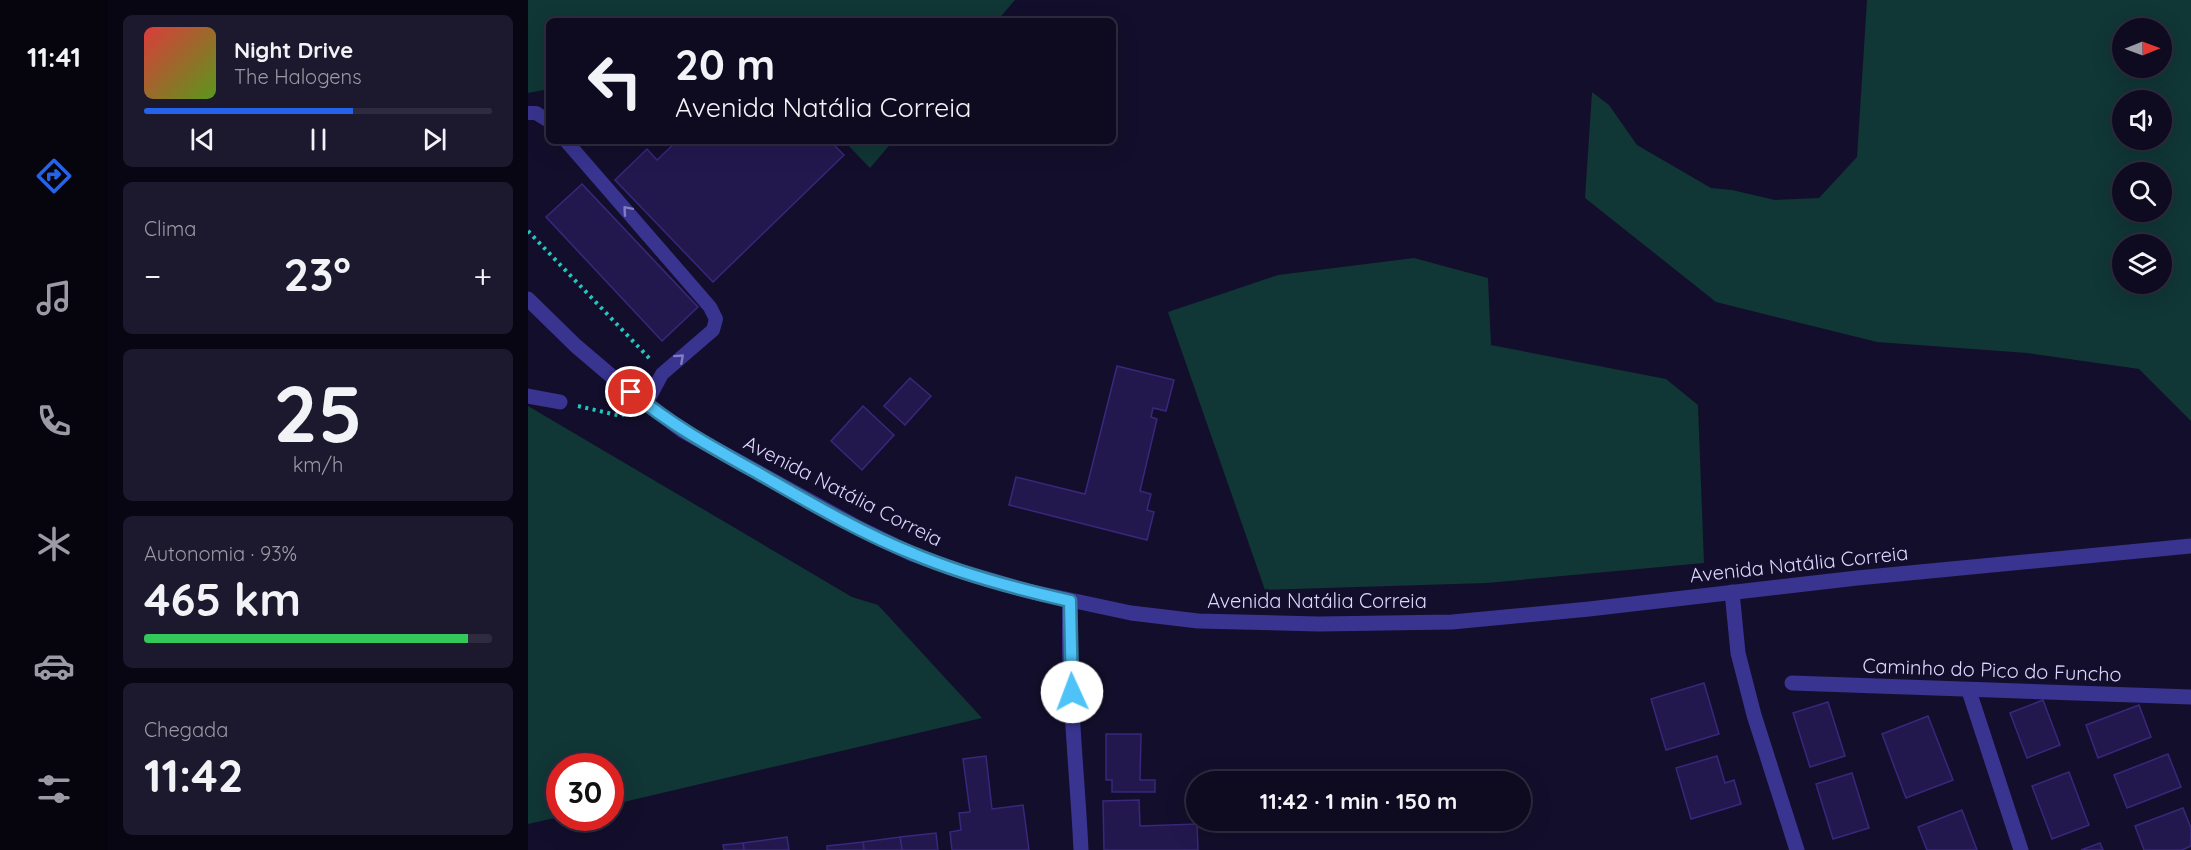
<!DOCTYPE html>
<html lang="pt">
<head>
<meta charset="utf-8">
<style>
	body { margin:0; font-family:Quicksand,sans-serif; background:#1c182d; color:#f1f3f6; height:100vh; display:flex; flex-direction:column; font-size:22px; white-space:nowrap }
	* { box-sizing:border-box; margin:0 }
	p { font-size:20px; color:#9b9aa5 }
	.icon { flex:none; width:33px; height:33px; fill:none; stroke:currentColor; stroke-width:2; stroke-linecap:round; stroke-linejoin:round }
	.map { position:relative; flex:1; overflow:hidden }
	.panel { display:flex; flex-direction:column; gap:15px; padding:15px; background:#080612; width:420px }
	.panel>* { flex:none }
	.guide { position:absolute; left:18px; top:18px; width:570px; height:126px; border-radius:9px; box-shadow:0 6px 24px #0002,0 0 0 2px #2e2b3e; background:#0e0a20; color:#f1f3f6; overflow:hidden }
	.needle { width:39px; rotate:89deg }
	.buttons { position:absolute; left:1584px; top:18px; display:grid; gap:12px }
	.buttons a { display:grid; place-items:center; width:60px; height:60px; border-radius:50%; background:#0e0a20; box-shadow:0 6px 24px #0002,0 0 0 2px #2e2b3e; font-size:30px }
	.speed { position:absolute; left:18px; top:753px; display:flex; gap:12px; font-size:30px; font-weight:700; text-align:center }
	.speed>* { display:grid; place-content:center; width:78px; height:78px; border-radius:50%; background:#0e0a20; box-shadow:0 6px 24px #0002,0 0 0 2px #2e2b3e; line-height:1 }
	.speed .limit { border:9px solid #d22; background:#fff; color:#111 }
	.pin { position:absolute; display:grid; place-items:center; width:51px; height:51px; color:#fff; margin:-26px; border:3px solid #fff; border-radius:50%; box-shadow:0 2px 6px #0007 }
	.me { position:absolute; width:66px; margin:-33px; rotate:358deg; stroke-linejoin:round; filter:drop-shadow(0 0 4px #0008) }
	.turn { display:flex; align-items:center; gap:21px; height:126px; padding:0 30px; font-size:27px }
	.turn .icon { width:78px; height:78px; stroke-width:2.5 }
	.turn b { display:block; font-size:42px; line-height:51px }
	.big { font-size:45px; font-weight:800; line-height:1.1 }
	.panel .card { flex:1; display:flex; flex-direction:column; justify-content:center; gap:9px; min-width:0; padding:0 21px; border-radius:9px; background:#1c182d }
	.panel .dial { align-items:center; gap:0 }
	.dial b { font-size:78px; line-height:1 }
	.song { display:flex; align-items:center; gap:18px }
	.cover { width:72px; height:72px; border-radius:9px; background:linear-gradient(135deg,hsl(0 70% 55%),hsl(90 70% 35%)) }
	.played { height:6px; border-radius:3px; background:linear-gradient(90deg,#2563eb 60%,#2e2b3e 60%) }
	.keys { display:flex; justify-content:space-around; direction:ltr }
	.heat { display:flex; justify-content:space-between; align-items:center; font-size:33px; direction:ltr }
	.charge { height:9px; border-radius:4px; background:linear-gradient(90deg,#34c759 93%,#2e2b3e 0) }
	.trip { position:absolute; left:658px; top:771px; width:345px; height:60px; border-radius:30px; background:#0e0a20; box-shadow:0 6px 24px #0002,0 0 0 2px #2e2b3e; font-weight:800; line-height:60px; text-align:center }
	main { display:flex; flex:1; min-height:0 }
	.tabs { display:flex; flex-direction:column; width:108px; justify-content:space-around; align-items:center; background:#06040d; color:#9b9aa5 }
	.tabs .icon { width:42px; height:42px }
	.tabs .selected { color:#2563eb }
	.tabs b { font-size:27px; color:#f1f3f6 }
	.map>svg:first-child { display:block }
	.green { fill:#103635; fill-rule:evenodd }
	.building { fill:#23184e; stroke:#39277c; stroke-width:1.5 }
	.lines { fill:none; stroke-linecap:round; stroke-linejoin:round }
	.path { stroke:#22c8c0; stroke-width:4; stroke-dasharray:3 4.5; stroke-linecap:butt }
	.service { stroke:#38348f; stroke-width:14 }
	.minor { stroke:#38348f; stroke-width:15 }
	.tertiary { stroke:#38348f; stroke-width:15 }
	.oneway { stroke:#827dc1 }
	.route-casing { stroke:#337fa1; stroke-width:15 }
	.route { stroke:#4fc3f7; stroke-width:10 }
	.labels { text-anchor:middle; stroke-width:6; stroke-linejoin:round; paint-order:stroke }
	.street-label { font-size:20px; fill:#ddd7ff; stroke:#130e2b }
</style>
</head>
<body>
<main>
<nav class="tabs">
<b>11:41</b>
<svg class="icon selected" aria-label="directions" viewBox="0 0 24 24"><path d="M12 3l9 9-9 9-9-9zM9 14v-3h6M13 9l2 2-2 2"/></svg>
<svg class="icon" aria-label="music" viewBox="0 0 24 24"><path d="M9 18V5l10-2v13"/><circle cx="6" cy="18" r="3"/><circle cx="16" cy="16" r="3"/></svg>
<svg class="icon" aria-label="phone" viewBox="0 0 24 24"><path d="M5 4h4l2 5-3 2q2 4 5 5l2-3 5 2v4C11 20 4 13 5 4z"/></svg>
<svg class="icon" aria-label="climate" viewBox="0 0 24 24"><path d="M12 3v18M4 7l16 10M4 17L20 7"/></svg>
<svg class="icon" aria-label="car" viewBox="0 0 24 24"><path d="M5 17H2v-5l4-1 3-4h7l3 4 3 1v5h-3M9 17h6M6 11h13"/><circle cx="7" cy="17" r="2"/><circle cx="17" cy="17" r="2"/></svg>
<svg class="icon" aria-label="filters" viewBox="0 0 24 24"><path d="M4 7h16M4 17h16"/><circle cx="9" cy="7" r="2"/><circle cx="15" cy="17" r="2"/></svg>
</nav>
<section class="panel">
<div class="card">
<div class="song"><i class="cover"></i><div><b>Night Drive</b><p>The Halogens</p></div></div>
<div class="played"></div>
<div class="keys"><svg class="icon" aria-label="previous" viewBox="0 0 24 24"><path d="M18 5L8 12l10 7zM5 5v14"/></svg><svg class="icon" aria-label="pause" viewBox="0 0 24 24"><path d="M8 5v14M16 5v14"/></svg><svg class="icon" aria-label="next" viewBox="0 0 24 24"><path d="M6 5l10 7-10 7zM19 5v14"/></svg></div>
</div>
<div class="card"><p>Clima</p>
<div class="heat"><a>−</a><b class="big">23°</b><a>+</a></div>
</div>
<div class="card dial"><b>25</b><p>km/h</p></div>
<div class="card"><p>Autonomia · 93%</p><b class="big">465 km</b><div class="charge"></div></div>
<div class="card"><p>Chegada</p><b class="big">11:42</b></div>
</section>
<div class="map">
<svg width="1663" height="850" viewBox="0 0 1663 850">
	<rect width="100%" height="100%" fill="#130e2b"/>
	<g class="green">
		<path d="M 0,0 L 487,0 L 469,21 L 21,21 L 21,89 L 0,93 Z"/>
		<path d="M 1339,0 L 1663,0 L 1663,421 L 1611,369 L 1499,353 L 1349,342 L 1188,302 L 1057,198 L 1064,92 L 1081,105 L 1109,145 L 1183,188 L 1204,190 L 1247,200 L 1291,198 L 1329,157 ZM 1594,28 L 1634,28 L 1634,68 L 1594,68 ZM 1594,100 L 1634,100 L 1634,140 L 1594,140 ZM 1594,172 L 1634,172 L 1634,212 L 1594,212 ZM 1594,244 L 1634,244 L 1634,284 L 1594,284 Z"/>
		<path d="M 316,141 L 365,141 L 342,168 Z"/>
		<path d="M 886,258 L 960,278 L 963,345 L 1138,379 L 1170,405 L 1176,563 L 959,583 L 737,590 L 640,312 L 750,275 Z"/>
		<path d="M 0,406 L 324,597 L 350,605 L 454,718 L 83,805 L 82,766 L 32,766 L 31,817 L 0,824 Z"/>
	</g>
	<g class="building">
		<path d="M 149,141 L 302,141 L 316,155 L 185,282 L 87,180 L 119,149 L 129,160 Z"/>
		<path d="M 54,184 L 170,307 L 134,341 L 18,217 Z"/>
		<path d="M 589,366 L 646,380 L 638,411 L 625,408 L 623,417 L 629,419 L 612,491 L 623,494 L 619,510 L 626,512 L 619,540 L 481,505 L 488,477 L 557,494 Z"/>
		<path d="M 382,378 L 403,396 L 377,425 L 356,406 Z"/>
		<path d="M 335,406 L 366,435 L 334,470 L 303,441 Z"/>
		<path d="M 1176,683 L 1191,734 L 1138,750 L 1123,699 Z"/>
		<path d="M 1515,700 L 1532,745 L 1499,758 L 1482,713 Z"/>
		<path d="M 1300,702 L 1317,756 L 1282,767 L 1265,713 Z"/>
		<path d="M 1611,705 L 1623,737 L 1570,758 L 1558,725 Z"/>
		<path d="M 1400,716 L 1425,780 L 1378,798 L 1354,734 Z"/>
		<path d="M 578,734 L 613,734 L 612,780 L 627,780 L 627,792 L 584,792 L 584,780 L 578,780 Z"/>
		<path d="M 1640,754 L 1653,787 L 1599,808 L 1586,775 Z"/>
		<path d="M 458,756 L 464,809 L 495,805 L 501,850 L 424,850 L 422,832 L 433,830 L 431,813 L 442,812 L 435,759 Z"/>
		<path d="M 1189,756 L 1197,783 L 1206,780 L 1213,804 L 1163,819 L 1148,768 Z"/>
		<path d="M 1541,772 L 1561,825 L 1524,839 L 1504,786 Z"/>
		<path d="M 1324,773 L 1341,828 L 1305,839 L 1288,784 Z"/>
		<path d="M 611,800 L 612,826 L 669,824 L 670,850 L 576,850 L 575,801 Z"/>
		<path d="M 1655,808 L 1663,828 L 1663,846 L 1654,850 L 1616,850 L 1607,826 Z"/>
		<path d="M 1434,810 L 1449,850 L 1399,850 L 1390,827 Z"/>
		<path d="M 408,833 L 410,850 L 374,850 L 372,837 Z"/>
		<path d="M 259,837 L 261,850 L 216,850 L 215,843 Z"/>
		<path d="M 372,837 L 374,850 L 336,850 L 335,842 Z"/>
		<path d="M 335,842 L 336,850 L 299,850 L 299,846 Z"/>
		<path d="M 215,843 L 216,850 L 196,850 L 195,845 Z"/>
		<path d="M 1572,843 L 1575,850 L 1553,850 Z"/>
	</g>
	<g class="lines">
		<g class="path">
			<path d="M 0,231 L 122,359"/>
			<path d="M 50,406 L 93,416 L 100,412"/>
		</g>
		<g class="service">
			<path d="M 0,113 L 8,113 L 21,121"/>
			<path d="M 38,141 L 182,307 L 188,319 L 185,330 L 134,374 L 118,404"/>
		</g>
		<g class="minor">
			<path d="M 0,396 L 32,402"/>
			<path d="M 1204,592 L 1210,653 L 1226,715 L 1269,850"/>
			<path d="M 542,601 C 539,684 549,767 553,850"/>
			<path d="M 1264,683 L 1663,697"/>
			<path d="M 1441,691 L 1493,850"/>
		</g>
		<path class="tertiary" d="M 0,299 L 48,346 L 88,380 L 155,431 L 329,527 L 384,554 L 435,572 L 500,591 L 603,613 L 670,621 L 791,624 L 924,622 L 1061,609 L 1329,578 L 1663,546"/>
	</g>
	<defs><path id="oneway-chevron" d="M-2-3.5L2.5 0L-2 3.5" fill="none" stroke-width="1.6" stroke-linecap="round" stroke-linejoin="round" transform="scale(1.5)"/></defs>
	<g class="oneway">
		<use href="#oneway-chevron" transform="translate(99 210) rotate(-131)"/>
		<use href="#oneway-chevron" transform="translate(152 358) rotate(-42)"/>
	</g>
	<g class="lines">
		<g class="route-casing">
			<path id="route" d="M 103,392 C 146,427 189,450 237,477 C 284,504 335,534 386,554 C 436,575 489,589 542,601 L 544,692"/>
		</g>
		<use href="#route" class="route"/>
	</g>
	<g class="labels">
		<g class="street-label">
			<text transform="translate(315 491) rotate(27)" y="7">Avenida Natália Correia</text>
			<text transform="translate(1271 564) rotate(-6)" y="7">Avenida Natália Correia</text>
			<text x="789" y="608">Avenida Natália Correia</text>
			<text transform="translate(1464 670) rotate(2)" y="7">Caminho do Pico do Funcho</text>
		</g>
	</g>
</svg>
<div class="buttons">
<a><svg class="needle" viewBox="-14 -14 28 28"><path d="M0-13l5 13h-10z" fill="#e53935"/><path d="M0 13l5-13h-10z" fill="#9b9aa5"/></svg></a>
<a><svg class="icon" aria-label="sound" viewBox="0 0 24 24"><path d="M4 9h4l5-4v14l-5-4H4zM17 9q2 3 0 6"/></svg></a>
<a><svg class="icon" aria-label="search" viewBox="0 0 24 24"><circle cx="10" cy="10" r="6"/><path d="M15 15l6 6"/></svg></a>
<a><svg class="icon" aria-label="layers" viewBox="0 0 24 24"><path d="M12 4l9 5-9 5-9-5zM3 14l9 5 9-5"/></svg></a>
</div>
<div class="speed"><div class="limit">30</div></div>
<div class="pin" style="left:103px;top:392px;background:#d93025"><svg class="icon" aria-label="arrive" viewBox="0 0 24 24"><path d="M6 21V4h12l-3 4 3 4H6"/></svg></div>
<svg class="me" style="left:544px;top:692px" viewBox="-20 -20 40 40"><circle r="19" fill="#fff"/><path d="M0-13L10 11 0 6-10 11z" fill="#4fc3f7"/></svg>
<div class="trip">11:42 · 1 min · 150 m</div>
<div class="guide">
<div class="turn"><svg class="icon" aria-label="left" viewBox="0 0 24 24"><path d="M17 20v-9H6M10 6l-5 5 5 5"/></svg><div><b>20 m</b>Avenida Natália Correia</div></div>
</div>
</div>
</main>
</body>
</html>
